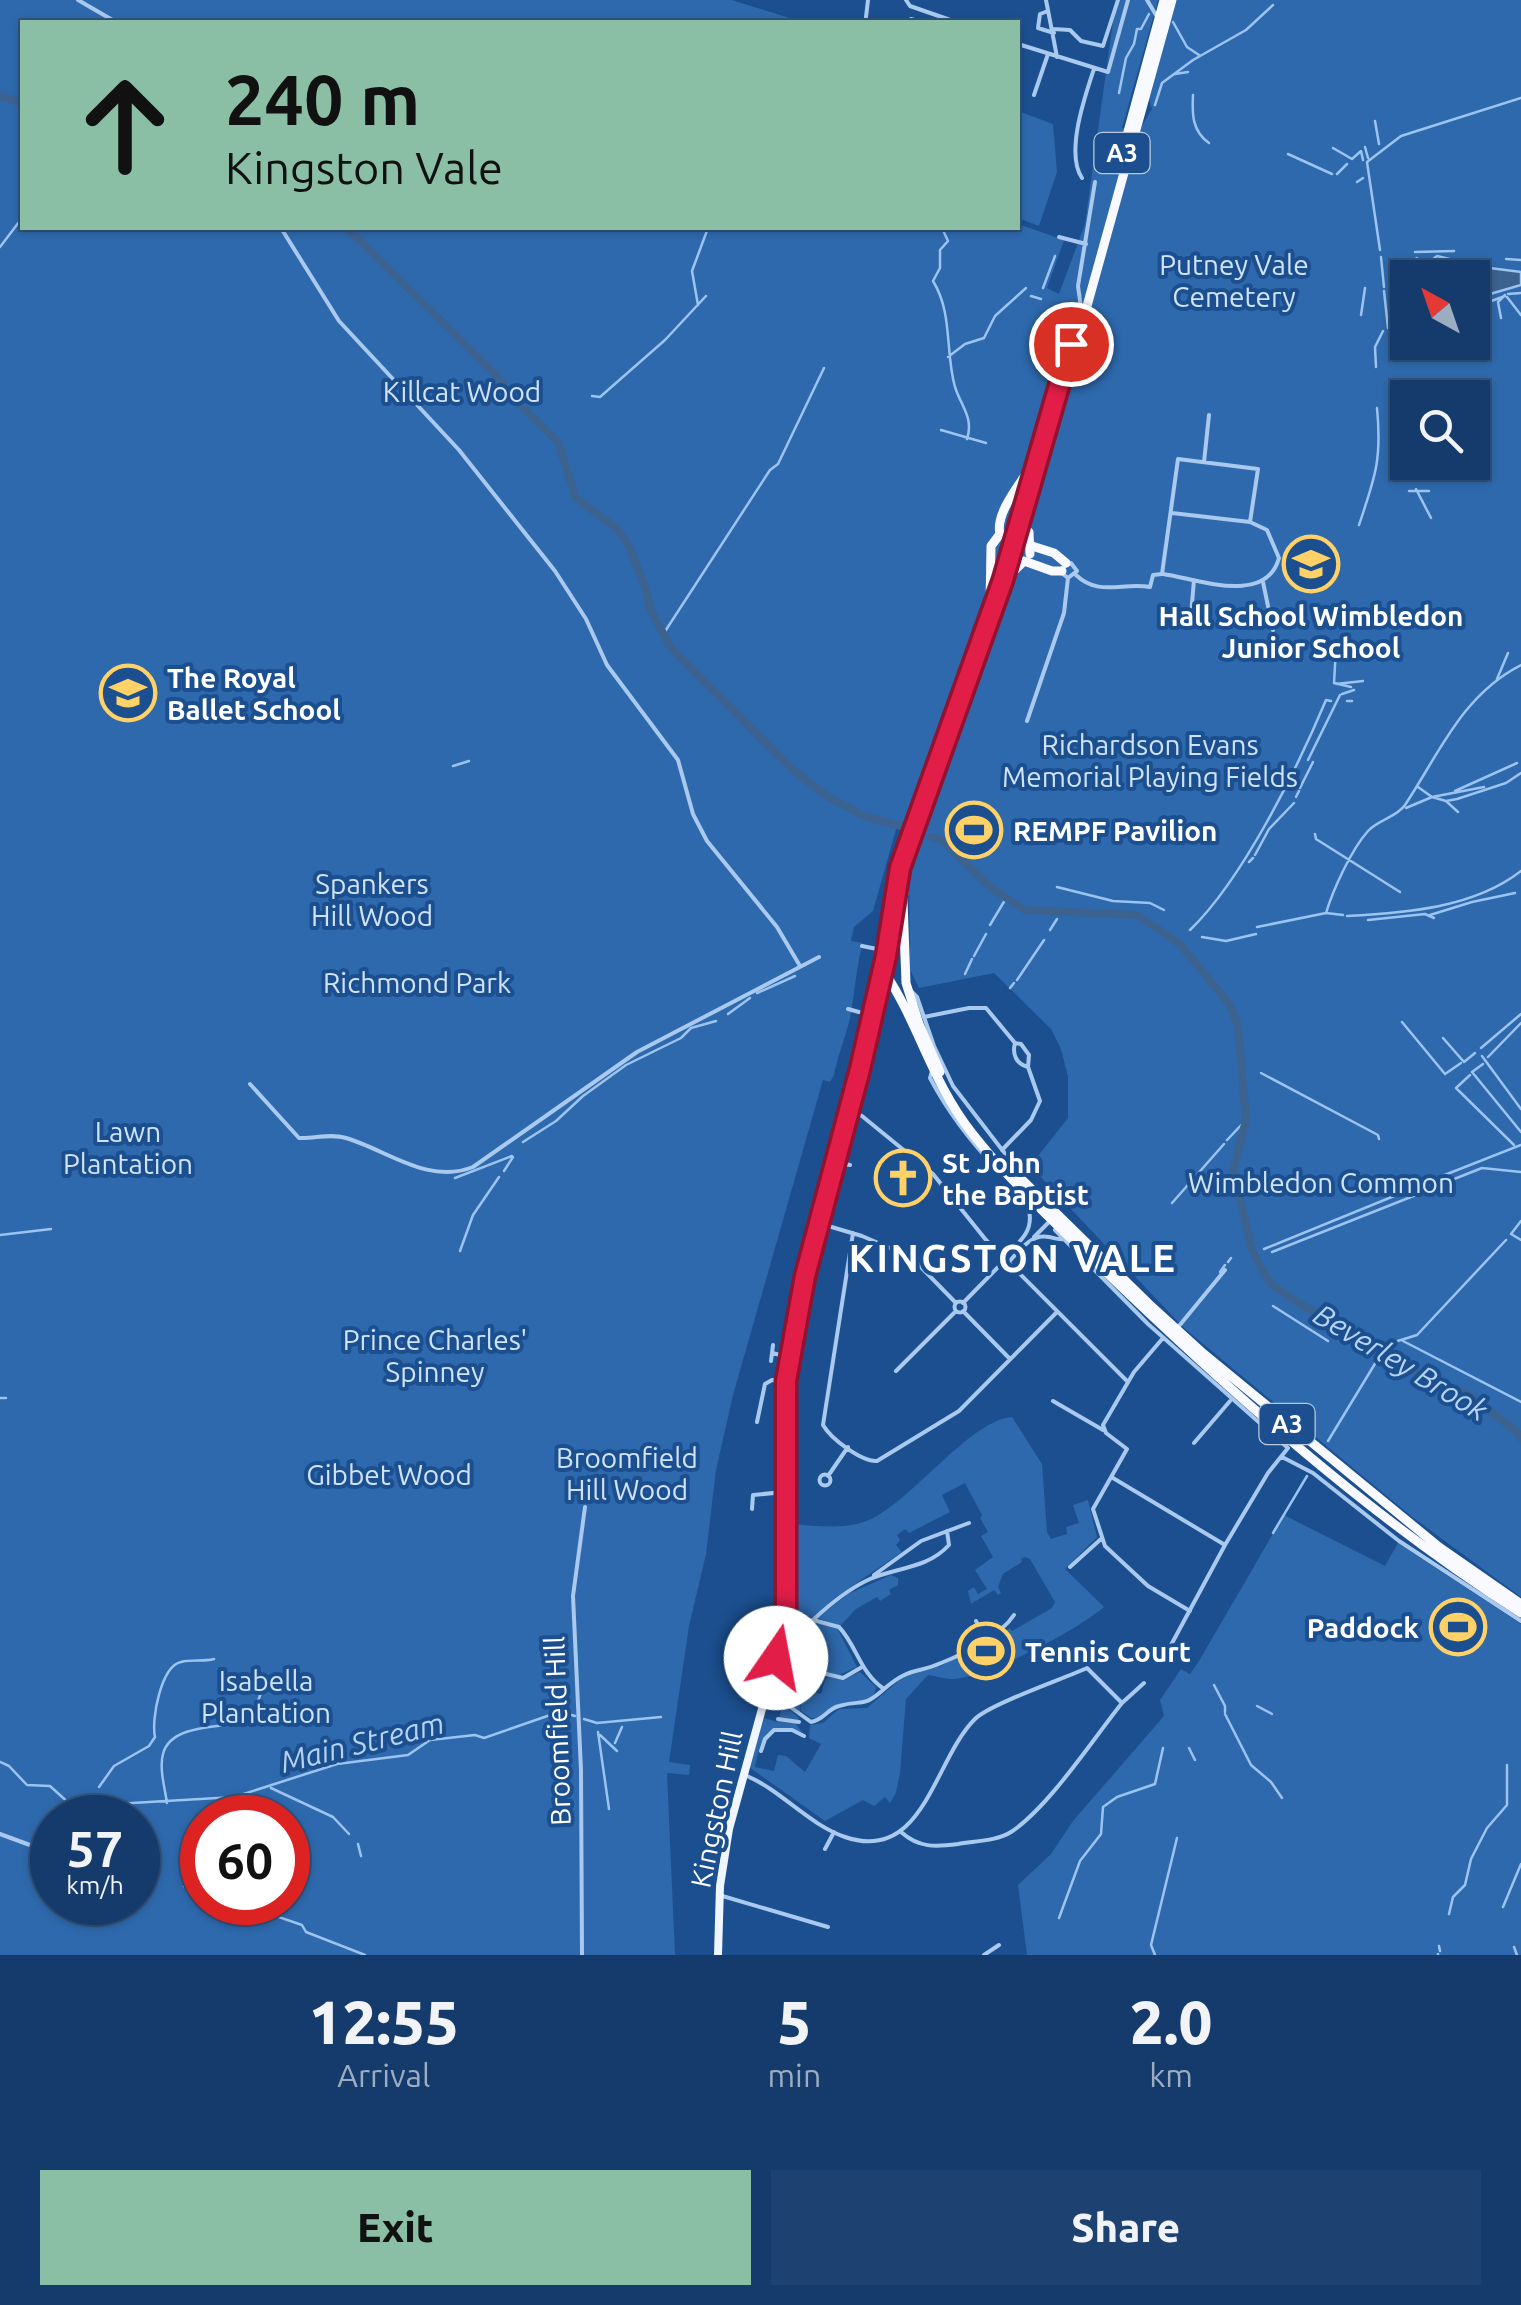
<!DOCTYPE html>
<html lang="en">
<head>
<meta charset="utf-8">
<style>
	body { margin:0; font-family:Ubuntu,sans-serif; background:#1d4271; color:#f1f3f6; height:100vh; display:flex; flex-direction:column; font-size:38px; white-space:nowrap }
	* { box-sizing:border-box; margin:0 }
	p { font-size:32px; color:#9dadc1 }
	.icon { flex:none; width:55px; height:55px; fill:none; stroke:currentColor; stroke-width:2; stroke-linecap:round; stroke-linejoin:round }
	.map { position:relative; height:1955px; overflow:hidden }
	.details { display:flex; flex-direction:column; background:#143b6b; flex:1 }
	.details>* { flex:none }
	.hud { position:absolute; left:20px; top:20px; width:1000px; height:210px; border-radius:0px; box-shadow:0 2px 8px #0004,0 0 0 2px #33557e; background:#8abfa5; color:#111; overflow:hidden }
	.needle { width:65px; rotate:320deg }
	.controls { position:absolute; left:1390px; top:260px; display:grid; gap:20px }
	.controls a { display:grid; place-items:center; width:100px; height:100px; border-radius:0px; background:#143b6b; box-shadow:0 2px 8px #0004,0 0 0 2px #33557e; font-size:50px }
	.speed { position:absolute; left:30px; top:1795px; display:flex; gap:20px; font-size:50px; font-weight:700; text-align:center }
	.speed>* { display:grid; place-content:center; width:130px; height:130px; border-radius:50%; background:#143b6b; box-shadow:0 2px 8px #0004,0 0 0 2px #33557e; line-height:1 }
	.speed small { font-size:25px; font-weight:400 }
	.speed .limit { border:15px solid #d22; background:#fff; color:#111 }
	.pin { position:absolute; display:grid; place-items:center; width:85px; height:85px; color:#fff; margin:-42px; border:5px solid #fff; border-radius:50%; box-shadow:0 2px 10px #0007 }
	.me { position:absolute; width:110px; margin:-55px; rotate:12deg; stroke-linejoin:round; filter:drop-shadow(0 0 8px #0008) }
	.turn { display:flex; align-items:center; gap:35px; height:210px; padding:0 40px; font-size:45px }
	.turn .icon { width:130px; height:130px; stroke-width:2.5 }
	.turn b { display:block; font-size:70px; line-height:85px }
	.eta { display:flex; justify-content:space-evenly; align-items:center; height:170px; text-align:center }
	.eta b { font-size:60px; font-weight:800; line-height:70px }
	.primary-button { display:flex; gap:20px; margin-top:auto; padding:20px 40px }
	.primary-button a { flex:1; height:115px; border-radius:0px; background:#8abfa5; color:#111; font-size:40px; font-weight:800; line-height:115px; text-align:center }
	.primary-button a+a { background:#1d4271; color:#f1f3f6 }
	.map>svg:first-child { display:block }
</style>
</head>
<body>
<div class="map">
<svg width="1521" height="1955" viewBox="0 0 1521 1955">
	<rect width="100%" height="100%" fill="#1b4f8f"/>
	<!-- green -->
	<path fill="#2e69ad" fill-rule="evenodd" d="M0,0h731l72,22h-781v206h996v-4l46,16 -17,48 12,6 26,-70 29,-210 6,-14h38l-36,128 18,1 12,-20 -4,-14 29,-95h344v1597l-110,-81 -227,-188 -154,-162 38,-48v-41l-7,-28 -10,-20 -57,-56 -75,15 -9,-18 -1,-93 12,-44 -24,-7 -24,85 -19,16 -3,14 12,2c-6,20 -8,46 -12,70 -4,21 -13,41 -17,62l-4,7 -7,-2 -90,315 -17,75 -10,84 -17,72 -20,136 21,3 -1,10 -22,-2 8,182h-675zM1408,278h64v64h-64zM1408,398h64v64h-64zM52,1818h86v84h-86zM202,1818h86v84h-86z
		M1018,111l35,13 4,48 -18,54 -21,-8z
		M1012,1417l30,47 5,68 4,7 16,-5 -1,-7 13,-4 -6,-18 15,-5 9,37 -32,32 39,38c-28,24 -115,70 -152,72 -7,0 -16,-3 -24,-4l-22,24 -6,74 -4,20 -6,10 -5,-6 -11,9 -11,-6 -38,21 -76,-54 15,-49 14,4 5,-18 16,14 -4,5 7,9c-33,-7 -41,2 -47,35l19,4 4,-16 8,1 19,16 16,-28 -12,-6 1,-13 13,-2 16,-14 28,-1 36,-31 38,-11 31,-18 3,4 35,-24 2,3 40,-23 3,-6 -25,-43 -5,-2 -4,2 1,3 -19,12 -5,13 3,6 -3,2 -4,-5 -23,14 -3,-13 6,-4 4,7 9,-5 -12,-19 18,-13 -12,-21 7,-4 -8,-14 2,-3 -17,-32 -23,12 8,17 -41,21 -4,-4 -8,6 3,5 -4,5 6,7 -66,45 -24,21 -24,6 4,-100c24,2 53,6 77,-4 42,-18 101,-100 143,-103z
		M1284,1515l101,51 13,-23 123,81v331h-494l-9,-70 33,-31 22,-33 91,-105 -4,-16 21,-31 9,5 9,-13z
		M891,1575l7,3v7l-9,5 2,4 -11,7 -3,-4 -21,12 -16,17 -23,-8 31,-24z
		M816,1622l21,6 20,39 -18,8 -50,-12 -5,21 -7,9 -5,-3 16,-63z
		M860,1672l16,15 -2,9c-24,15 -30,-2 -56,22h-7l-10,-7v-13l-1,16 -21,-18 7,-9 35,7 4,-14 4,-3 14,3z"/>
	<!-- water -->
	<path fill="#3c6290" stroke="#9cc4f0" stroke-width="2.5" d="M1437,256l45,11 39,5v13l-48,14 -1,-21 -50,-1 3,-12z"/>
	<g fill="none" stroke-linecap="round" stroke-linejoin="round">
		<!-- stream -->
		<path stroke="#9cc4f0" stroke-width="2.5" d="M1173,22l14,25 12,8
			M1175,74l13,-2
			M1119,93l7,-35 8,-14 3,-15h4l8,-15
			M1193,95c-1,19 -1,36 16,48
			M1155,105l7,-22 31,-23 53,-30 27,-25
			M1375,121l4,23
			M1365,147l3,11
			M1333,148l19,11 9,-8 2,9
			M1288,154l44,20
			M1337,174l10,-10
			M1357,182l6,-4
			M942,228l6,13 -8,9v18l-7,13c20,32 12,71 22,106 6,19 19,31 12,52
			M0,247l22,-29
			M1380,250l-13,-88 34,-26 120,-38
			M1415,252l39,-1
			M1381,257l3,30
			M1400,259l4,19
			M1506,259l15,1
			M1402,270l15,-12
			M1043,288l12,-32
			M1403,290l5,16
			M1406,290l2,10
			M1384,291l4,37
			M1508,294l13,-1
			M1031,296l10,3
			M1507,297l14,18
			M698,305l-6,-34 16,-43
			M1472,308l33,-12
			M1361,315l4,-27
			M1501,318l-3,-16 7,-7
			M1454,348l1,-6
			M948,357l17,-13 19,-6 11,-22 31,-28
			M1376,367l-1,-20 8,-16
			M592,396l8,1 65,-57 41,-44
			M941,430l45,13
			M1402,476l20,-7
			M1416,489l15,29
			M1409,491h20
			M1359,525c16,-48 23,-65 18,-117
			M662,636l108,-166 8,-6 46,-96
			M1336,648l-2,35 17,4
			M1497,679l11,-26
			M1336,684l27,-3
			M1342,694l12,-4
			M1347,701h5
			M1308,760l32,-65
			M453,766l16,-5
			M1418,787l14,10 52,-10
			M1300,788l13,-26
			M1455,791l62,-28
			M1296,797l3,-6
			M1446,801l12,11
			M1406,808l26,-11 14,4 11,-2 49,-16 15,-10
			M1315,834l1,5 84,53
			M1255,855l14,-26 25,-26
			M1249,862l4,-4
			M1057,887l56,14 37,2 14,7
			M1326,913c7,-23 25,-63 42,-82 10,-11 29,-14 37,-26 34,-51 57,-110 116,-140
			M1430,915l42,-13 43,-9
			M1347,916c58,-3 127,-8 174,-45
			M1368,920l57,-6 9,4
			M990,925l15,-25
			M1257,927l69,-14 17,2
			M1050,930l7,-11
			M1190,930c53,-51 107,-161 136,-230l5,1
			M1202,937l24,4 30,-7
			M974,956l12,-22
			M965,974l7,-15
			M1017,980l27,-40
			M1010,988l4,-5
			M757,993l38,-17
			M728,1014l22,-16
			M1402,1022l43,52 16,-11
			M1443,1038l21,24 11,-9
			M1481,1048l40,-34
			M1482,1056l39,53
			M1488,1057l33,-34
			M1483,1064l-11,8 49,60
			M1261,1073l117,62 1,4
			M1470,1075l-14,13 58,57
			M1227,1140l19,-20
			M523,1142l33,-21 27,-25 43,-31 55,-27 10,-10 25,-7
			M504,1171l9,-14
			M455,1178l57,-22
			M1432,1180l89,-35
			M1439,1185l43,-17 39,4
			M1172,1203l52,-59
			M1521,1221l-10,13 10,6
			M0,1235l51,-6
			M1264,1249l162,-66
			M460,1251l13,-36 26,-38
			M1272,1252l154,-61
			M1228,1262l3,-4
			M1220,1272l5,-7
			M1273,1306l55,35
			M1403,1341l118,61
			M1388,1344l29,-9 89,-95
			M0,1398h6
			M1328,1441l48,-79
			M1273,1533l34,-57
			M1214,1685l11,21v6
			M1257,1706l15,8
			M255,1711l9,-28 13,-6
			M562,1712l13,4
			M1225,1714l26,51 20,17 11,16
			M584,1719l13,4 64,-6
			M598,1732l11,77
			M600,1735l17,16
			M615,1743l7,-16
			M1189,1748l6,12
			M0,1762l9,4 18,19 23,1 21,19
			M99,1787l15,-21 35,-20 6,-9c-4,-17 6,-71 26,-75 10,-3 22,0 33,-3
			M271,1788l62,29 16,17
			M167,1803c-2,-14 -8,-35 -4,-49 8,-32 64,-26 88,-33
			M115,1804l119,-7 103,-33 71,-9 22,-15 45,-5 9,3 72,-25
			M358,1844l3,12
			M184,1886l18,6
			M235,1902l67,23 4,7 59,23
			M1503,1907l18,-43
			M1449,1914l4,-17 12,-12 6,-26 16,-31 20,-23v-40
			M1059,1918l21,-57 21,-27 2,-27 14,-10 38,-13 8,-36
			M1439,1946l1,5
			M1514,1947l3,8
			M1155,1955l-4,-10 26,-107
			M1438,1955v-1"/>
		<!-- river -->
		<path stroke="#3c6290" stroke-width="8" d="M0,96l22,7
			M347,228l150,148 21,27 40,39 18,56 41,31 13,19 16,42 5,21 20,37 122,122 35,27 36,19 40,11
			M931,837l11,3 49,48 34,22 112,5 43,29 50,61 8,21 8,94 -13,51 19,78 10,21 11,16 34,22 69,38 44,30 49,19 47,36 5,8"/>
		<!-- minor -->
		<path stroke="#a9c9ee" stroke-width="4" d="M78,0l38,22
			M906,0l4,6 46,16
			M1046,0l11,57
			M1147,0l9,15
			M1048,11l-8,3 -2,14 16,5
			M866,17l2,-17
			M910,22l1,-3 10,3
			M929,22h4
			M1053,29l17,1 11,11 22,5 15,-46
			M1018,44l90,28 20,-72
			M1034,95l14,-41
			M1082,178c-17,-25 3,-82 12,-109
			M281,228l58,93 120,129 96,121 31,48 21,46 71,95 15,54 14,27 70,86 23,39
			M1059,237l27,7
			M1081,308l-3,-22 17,-104
			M1204,462l5,-47
			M1163,574c35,5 103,32 116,-16l-12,-28 -17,-8 -78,-9
			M1076,575c23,22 46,7 74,12l3,-12 9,-1 16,-115 80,10 -8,53
			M1263,582l10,48
			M1191,615l3,-35
			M1027,721l37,-108 4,-35 9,-7 -6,-8 -9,5 1,6 5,4
			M941,744l-3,-6 13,-38 8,1
			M862,946l25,5
			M911,991l6,6 17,49 19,40 67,87
			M848,1009l11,3
			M924,1017l45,-9h17l29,35
			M932,1071l-2,7c18,34 40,63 67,91
			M250,1084l49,54c15,1 31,-5 47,0 41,12 82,47 127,29l164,-115 182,-95
			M851,1111l11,5 71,58 53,66 142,142
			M1002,1150l29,-30 9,-19 -12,-34 1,-12 -8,-11 -6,-1c-3,11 1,21 13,24
			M831,1174l9,3 5,-13 5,1
			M818,1223l44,13 49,21 45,46
			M1055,1230l93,94 140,124 -20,25 -43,72 -61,113
			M853,1233l-30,192c8,14 39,37 54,36l82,-50 97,-98
			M1034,1237l14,-14
			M1003,1258c15,-15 31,-25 26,-48l4,-4
			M1008,1263c11,-12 23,-30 41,-26 5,1 10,3 15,2
			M954.5 1307a5.5 5.5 0 1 1 11 0a5.5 5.5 0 1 1-11 0Z
			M963,1303l42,-43
			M963,1311l47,48
			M1179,1326l46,-56
			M1163,1338l-29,34 -31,53 3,8 21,16 -34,60 12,37 43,40 42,25
			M772,1353l17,4
			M771,1361l2,-16
			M896,1371l60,-60
			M1053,1401l50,29
			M757,1422l8,-38 7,-4 14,1
			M1194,1443l36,-42
			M1282,1457l31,16 86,68 122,80
			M819.5 1480a5.5 5.5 0 1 1 11 0a5.5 5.5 0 1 1-11 0Z
			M828,1476l20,-29
			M1113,1478l112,67
			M752,1509l1,-14 31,-3
			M1070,1567l31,-28
			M874,1575l47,-34 48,-18
			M813,1620c18,-17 35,-31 57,-41 27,-12 57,-10 79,-34l-2,-14
			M976,1621l10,19
			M884,1689c25,-22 32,-15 57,-26 23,-9 60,-28 73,-48
			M767,1690l44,32c13,-2 16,-13 28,-16 23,-7 23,3 45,-17 -24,-16 -27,-43 -45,-62l-26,-7 -19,6 -10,-2
			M778,1695l6,-9 5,-21 54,13 19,-11
			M1122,1703l22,-20
			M778,1719l21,3
			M761,1751l4,-12 9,-9h18l12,6
			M747,1776c35,15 61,48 98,61 79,27 89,-78 130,-118 15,-15 88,-40 112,-51l35,35c-29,36 -73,104 -111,129 -14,9 -36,9 -53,12 -23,3 -39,4 -57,-12
			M0,1834l38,14h14
			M825,1849l9,-17
			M719,1895l109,32
			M582,1955l-1,-185 -8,-174 12,-89
			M984,1955l15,-10"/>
		<!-- primary -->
		<path stroke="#f0f6ff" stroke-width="8" d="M718,1955l2,-69 9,-57 47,-171 10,-50 -1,-206 10,-78 15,-73 41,-143 32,-138"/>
		<!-- trunk -->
		<path stroke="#f8faff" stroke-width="9" d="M1120,161l44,-161
			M1027,522l145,-522
			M1032,546l22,7 12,10
			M1014,548l-114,321 -15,104c34,51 47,110 87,160 40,51 90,97 137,142 128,123 263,243 412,338
			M1010,575l14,-14 28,10h10
			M990,607l1,-61 9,-12c-6,-24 29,-60 41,-83
			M907,865l-4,36 3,82 13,41 21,48
			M1011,1169l138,135 55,50 235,193 82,57"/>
		<!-- trunk-bridge -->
		<path stroke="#f8faff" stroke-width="9" d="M1029,532l1,22
			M1018,551l9,-29"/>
	</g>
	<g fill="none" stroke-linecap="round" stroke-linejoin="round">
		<!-- route casing -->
		<g stroke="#92132f" stroke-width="25">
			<path id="route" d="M776,1658l10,-50v-227l19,-105 55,-207 26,-113 14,-88 103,-288 68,-236"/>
		</g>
		<!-- route -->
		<use href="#route" stroke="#e11d48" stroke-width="18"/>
	</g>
	<!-- icons -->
	<defs>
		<g id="school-ring" transform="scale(2.875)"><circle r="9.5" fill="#1b4f8f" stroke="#ffd166" stroke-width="1.5"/><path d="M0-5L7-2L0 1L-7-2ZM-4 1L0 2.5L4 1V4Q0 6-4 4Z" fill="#ffd166"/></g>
		<g id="stadium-ring" transform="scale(2.875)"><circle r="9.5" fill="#1b4f8f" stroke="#ffd166" stroke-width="1.5"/><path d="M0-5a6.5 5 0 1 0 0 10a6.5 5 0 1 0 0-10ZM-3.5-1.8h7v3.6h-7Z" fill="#ffd166"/></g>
		<g id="church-ring" transform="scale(2.875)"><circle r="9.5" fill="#1b4f8f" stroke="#ffd166" stroke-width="1.5"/><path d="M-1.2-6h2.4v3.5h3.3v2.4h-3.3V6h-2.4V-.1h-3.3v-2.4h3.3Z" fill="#ffd166"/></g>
	</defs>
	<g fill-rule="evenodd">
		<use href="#school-ring" x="1311" y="564"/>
		<use href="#school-ring" x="128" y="693"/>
		<use href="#stadium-ring" x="974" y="830"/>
		<use href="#church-ring" x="903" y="1178"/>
		<use href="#stadium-ring" x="1458" y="1627"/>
		<use href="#stadium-ring" x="986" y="1651"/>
	</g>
	<g text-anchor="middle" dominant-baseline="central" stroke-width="8" stroke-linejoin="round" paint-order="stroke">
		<!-- shield labels -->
		<g fill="#1b4f8f" stroke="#bbcadd" stroke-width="2.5">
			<rect x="1094.5" y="133" width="55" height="40" rx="8"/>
			<rect x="1259.5" y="1404" width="55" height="40" rx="8"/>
		</g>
		<g font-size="25" font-weight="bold" fill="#fff">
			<text x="1122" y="153">A3</text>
			<text x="1287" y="1424">A3</text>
		</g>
		<!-- park labels -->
		<g font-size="28" fill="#cfe3fa" stroke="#1b4f8f">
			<text x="1234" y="264">Putney Vale<tspan x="1234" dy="32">Cemetery</tspan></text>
			<text x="462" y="391">Killcat Wood</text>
			<text x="1150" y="744">Richardson Evans<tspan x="1150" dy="32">Memorial Playing Fields</tspan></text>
			<text x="372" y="883">Spankers<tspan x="372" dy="32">Hill Wood</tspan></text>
			<text x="417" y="982">Richmond Park</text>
			<text x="128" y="1131">Lawn<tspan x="128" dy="32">Plantation</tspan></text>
			<text x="1321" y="1182">Wimbledon Common</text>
			<text x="435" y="1339">Prince Charles'<tspan x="435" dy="32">Spinney</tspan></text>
			<text x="627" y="1457">Broomfield<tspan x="627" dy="32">Hill Wood</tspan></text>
			<text x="389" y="1474">Gibbet Wood</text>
			<text x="266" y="1680">Isabella<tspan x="266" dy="32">Plantation</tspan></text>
		</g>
		<!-- poi labels -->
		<g font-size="28" font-weight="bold" fill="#fff" stroke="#1b4f8f" text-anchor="start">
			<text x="1311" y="615" text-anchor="middle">Hall School Wimbledon<tspan x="1311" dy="32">Junior School</tspan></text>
			<text x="167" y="677">The Royal<tspan x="167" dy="32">Ballet School</tspan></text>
			<text x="1013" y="830">REMPF Pavilion</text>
			<text x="942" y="1162">St John<tspan x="942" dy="32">the Baptist</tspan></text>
			<text x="1419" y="1627" text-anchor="end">Paddock</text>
			<text x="1025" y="1651">Tennis Court</text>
		</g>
		<!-- street labels -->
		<g font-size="28" fill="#fff" stroke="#1b4f8f">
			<text transform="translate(557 1731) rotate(-92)">Broomfield Hill</text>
			<text transform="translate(716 1809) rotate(-78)">Kingston Hill</text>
		</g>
		<!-- water labels -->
		<g font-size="30" font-style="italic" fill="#b5d3f5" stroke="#1b4f8f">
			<text transform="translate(1401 1362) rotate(31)">Beverley Brook</text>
			<text transform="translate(362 1742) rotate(-14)">Main Stream</text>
		</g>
		<!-- district labels -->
		<g font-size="38" font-weight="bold" letter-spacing="2.5" fill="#fff" stroke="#1b4f8f">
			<text x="1013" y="1258">KINGSTON VALE</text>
		</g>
	</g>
</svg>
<div class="controls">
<a><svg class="needle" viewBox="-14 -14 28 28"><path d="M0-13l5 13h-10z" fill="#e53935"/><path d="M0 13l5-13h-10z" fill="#9dadc1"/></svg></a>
<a><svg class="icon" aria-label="search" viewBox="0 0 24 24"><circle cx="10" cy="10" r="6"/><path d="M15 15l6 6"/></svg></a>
</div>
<div class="speed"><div>57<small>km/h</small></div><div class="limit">60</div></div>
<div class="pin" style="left:1071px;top:344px;background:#d93025"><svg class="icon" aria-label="arrive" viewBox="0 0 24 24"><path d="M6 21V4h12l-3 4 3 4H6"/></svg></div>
<svg class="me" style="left:776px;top:1658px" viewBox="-20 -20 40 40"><circle r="19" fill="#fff"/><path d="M0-13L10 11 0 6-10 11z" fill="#e11d48"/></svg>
<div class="hud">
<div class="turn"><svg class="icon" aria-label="ahead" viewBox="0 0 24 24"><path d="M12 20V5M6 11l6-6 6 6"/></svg><div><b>240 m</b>Kingston Vale</div></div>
</div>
</div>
<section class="details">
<div class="eta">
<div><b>12:55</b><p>Arrival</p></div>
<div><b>5</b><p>min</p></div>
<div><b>2.0</b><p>km</p></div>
</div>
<div class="primary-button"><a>Exit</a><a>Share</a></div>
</section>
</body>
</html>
